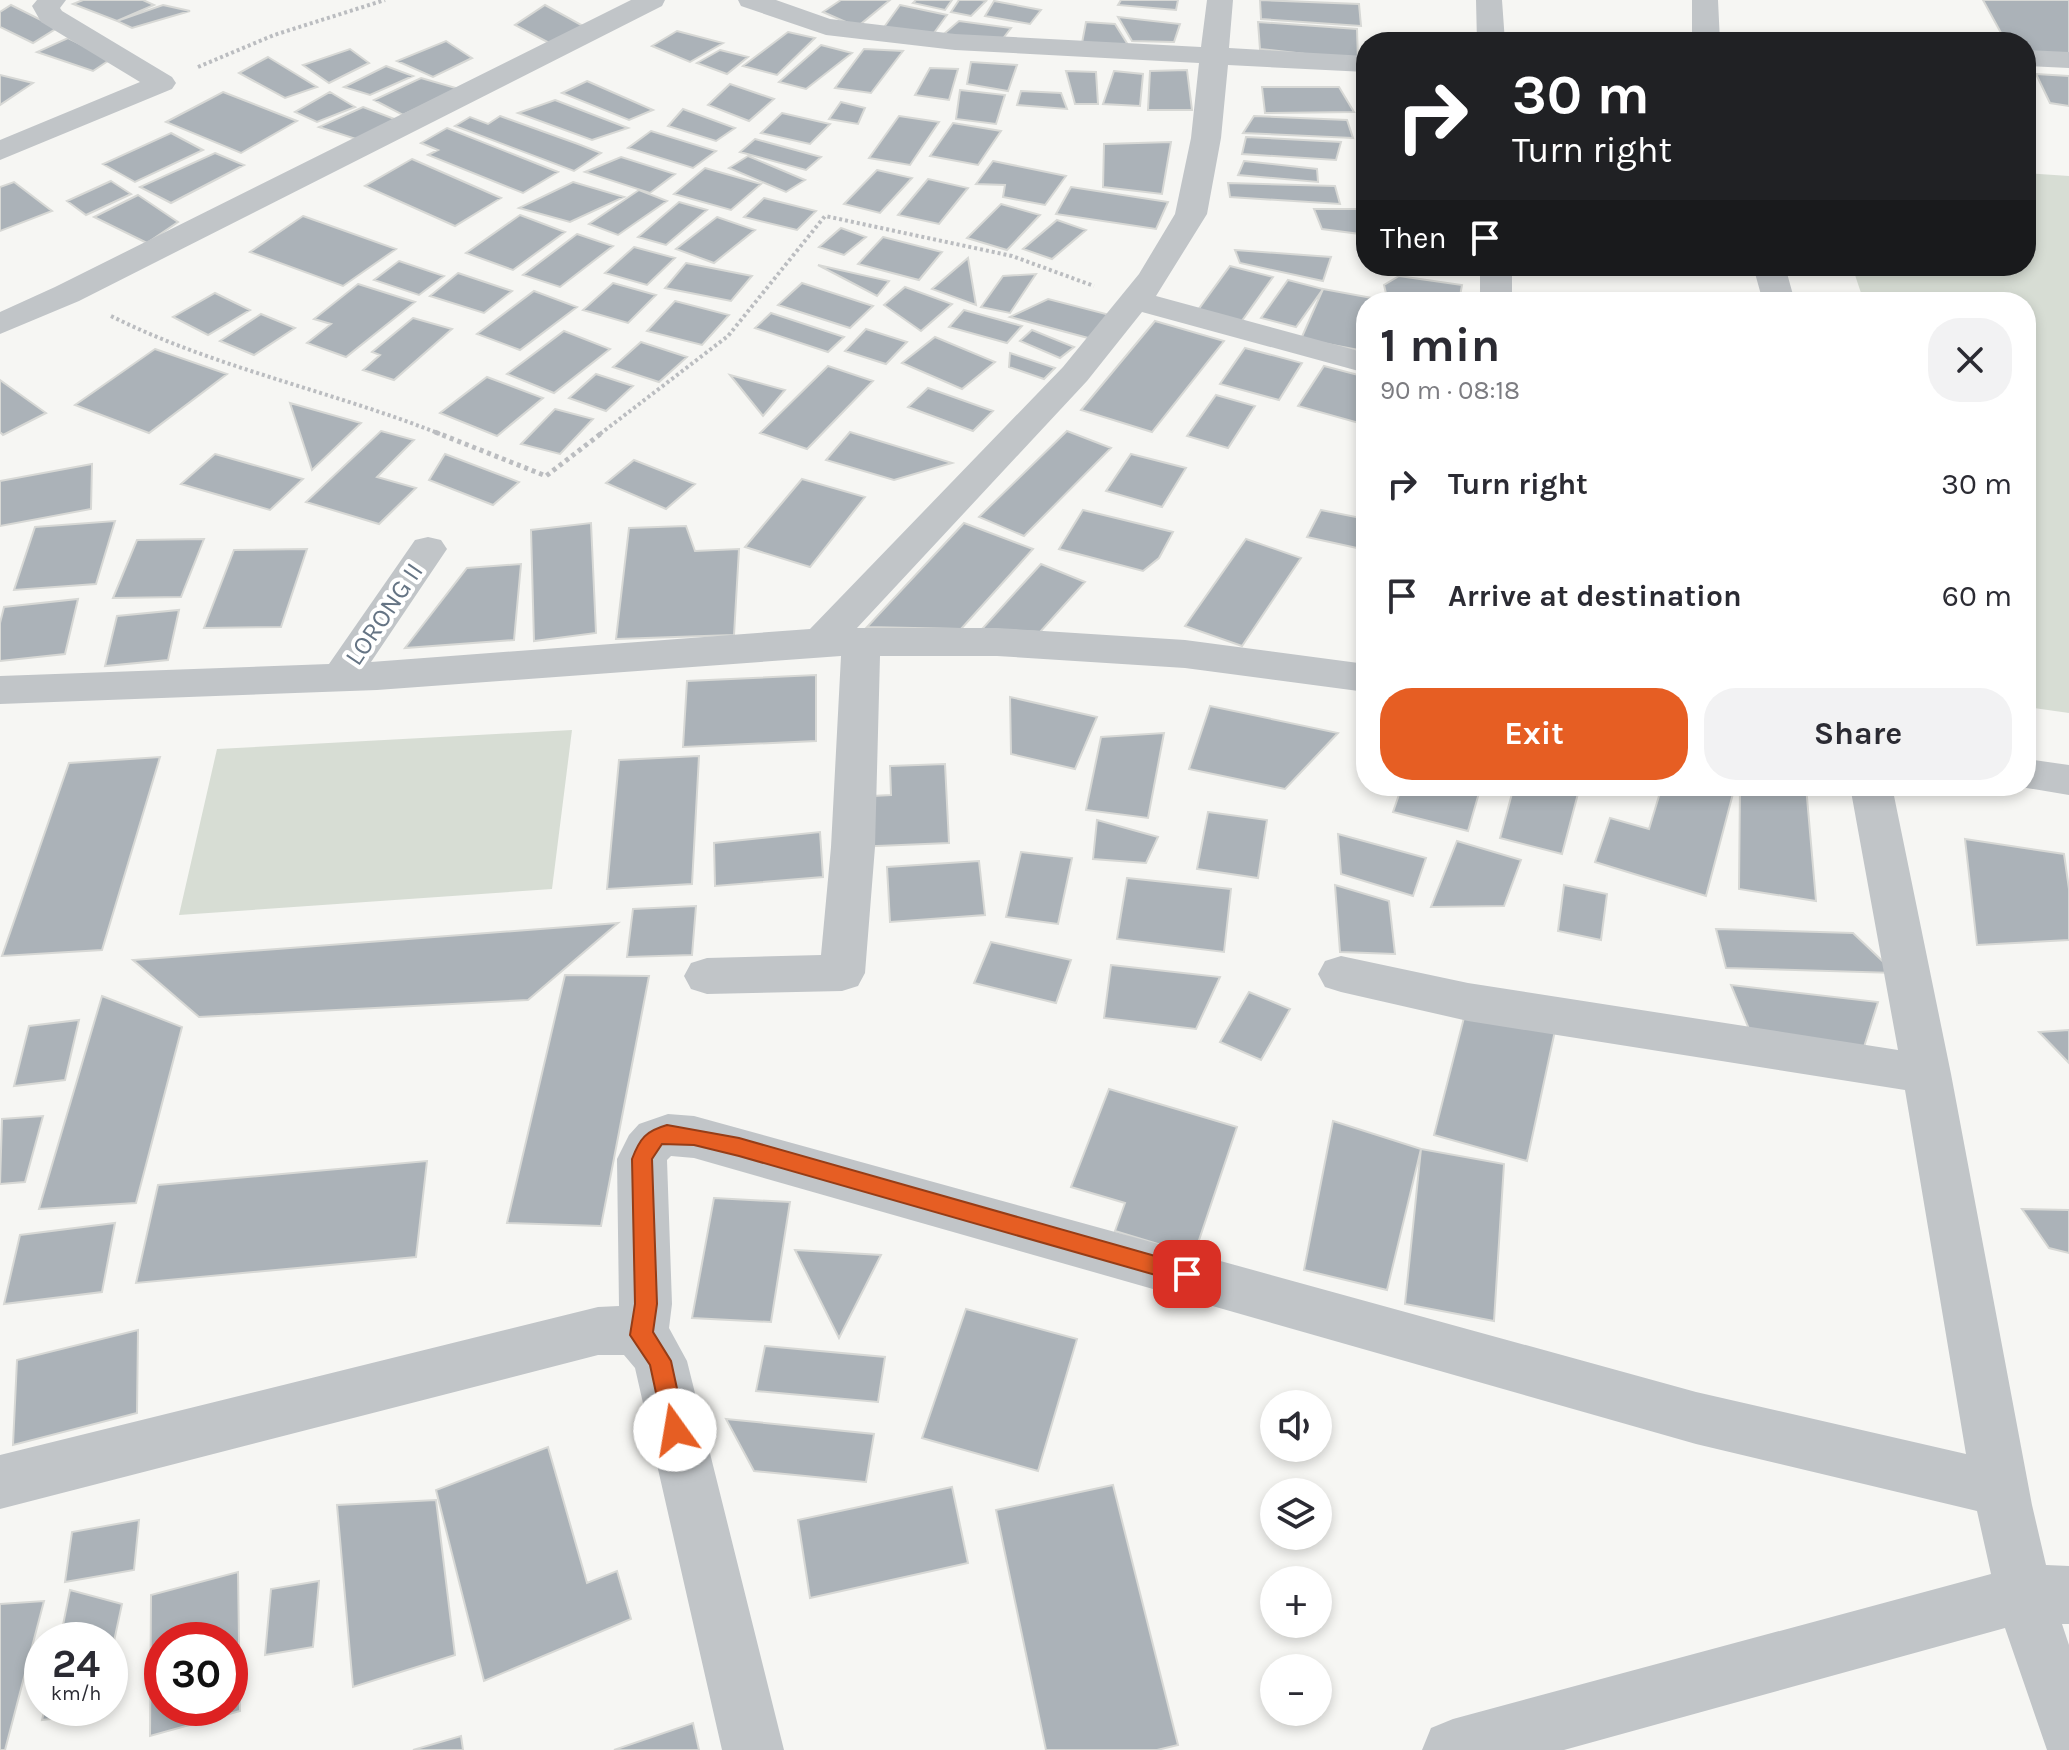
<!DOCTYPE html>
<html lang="en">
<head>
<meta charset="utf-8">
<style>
	body { margin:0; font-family:Karla,sans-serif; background:#f2f2f3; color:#2b2b33; height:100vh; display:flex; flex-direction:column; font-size:30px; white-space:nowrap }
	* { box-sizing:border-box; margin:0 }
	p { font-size:26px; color:#7c7c81 }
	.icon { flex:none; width:44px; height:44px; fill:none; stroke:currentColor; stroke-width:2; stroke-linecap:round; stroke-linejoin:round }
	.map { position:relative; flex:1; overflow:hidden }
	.details { position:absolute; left:1356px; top:292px; width:680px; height:504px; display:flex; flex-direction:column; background:#fff; border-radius:32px; box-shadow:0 4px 12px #0003 }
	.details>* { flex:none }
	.guide { position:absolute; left:1356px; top:32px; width:680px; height:244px; border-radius:32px; box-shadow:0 4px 12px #0003; background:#202124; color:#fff; overflow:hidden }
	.fabs { position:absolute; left:1260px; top:1390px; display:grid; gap:16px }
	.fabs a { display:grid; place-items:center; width:72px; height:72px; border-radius:50%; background:#fff; box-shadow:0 4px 12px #0003; font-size:40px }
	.speed { position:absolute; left:24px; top:1622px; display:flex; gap:16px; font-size:40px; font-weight:700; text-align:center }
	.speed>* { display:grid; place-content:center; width:104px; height:104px; border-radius:50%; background:#fff; box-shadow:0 4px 12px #0003; line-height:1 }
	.speed small { font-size:20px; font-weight:400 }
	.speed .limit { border:12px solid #d22; background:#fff; color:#111 }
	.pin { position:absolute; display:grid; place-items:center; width:68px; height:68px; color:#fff; margin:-34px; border-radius:16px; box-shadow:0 4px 12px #0006 }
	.me { position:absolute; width:88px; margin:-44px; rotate:347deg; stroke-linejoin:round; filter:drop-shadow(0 0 6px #0008) }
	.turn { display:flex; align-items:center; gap:28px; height:168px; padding:0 24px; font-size:36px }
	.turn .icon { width:104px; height:104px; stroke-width:2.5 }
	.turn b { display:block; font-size:56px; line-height:68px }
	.then { display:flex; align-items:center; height:76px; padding:0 24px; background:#0003; gap:16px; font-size:30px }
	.round { display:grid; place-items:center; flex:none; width:84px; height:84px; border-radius:32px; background:#f2f2f3 }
	.head { display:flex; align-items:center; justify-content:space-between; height:136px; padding:0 24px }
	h1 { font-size:48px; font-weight:700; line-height:60px }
	.action { display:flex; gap:16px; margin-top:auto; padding:16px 24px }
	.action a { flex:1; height:92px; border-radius:32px; background:#e65e23; color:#fff; font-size:32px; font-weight:700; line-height:92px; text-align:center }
	.action a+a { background:#f2f2f3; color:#2b2b33 }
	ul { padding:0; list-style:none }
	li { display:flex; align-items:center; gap:24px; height:112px; padding:0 24px }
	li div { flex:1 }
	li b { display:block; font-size:30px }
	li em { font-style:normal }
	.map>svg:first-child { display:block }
</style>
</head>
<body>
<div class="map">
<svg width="2069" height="1750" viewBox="0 0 2069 1750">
	<rect width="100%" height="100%" fill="#f6f6f3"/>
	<!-- green -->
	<path fill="#d7ddd4" d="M2026,173l43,3v537l-43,-6v-405h-162l-12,-36h174z
		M572,730l-20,159 -373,26 38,-166z"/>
	<!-- building -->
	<path fill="#abb2b8" stroke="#d7d8d5" stroke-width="2" fill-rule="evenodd" d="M83,0h60l11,5 -37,16 -44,-17z
		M841,0h49l-33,27 -34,-15z
		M916,0h36l-7,10 -32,-7z
		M959,0h22l5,1 -15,15 -20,-4z
		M1121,0h57l-2,10 -58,-5z
		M1260,0l99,4 2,22 -100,-7z
		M1983,0h86v57l-43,-2v-13h-20z
		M994,1l47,9 -11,14 -45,-8z
		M11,5l46,23 -24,15 -33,-16v-15z
		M163,5l27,6 -58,17 -15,-7z
		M545,5l40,22 -30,19 -40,-21z
		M900,5l47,10 -16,22 -49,-7z
		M1118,17l62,7 -6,18 -42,-1z
		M959,21l52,7 -10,13 -62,-3z
		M1086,22l29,2 15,24 -48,-5z
		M1258,22l99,7 1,31 -98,-11z
		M677,31l46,12 -33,19 -38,-16z
		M788,32l27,6 -38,37 -34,-9z
		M1397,36l55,6h-57z
		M68,38l43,21 -18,12 -56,-19z
		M446,41l26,17 -39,19 -36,-16z
		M821,45l31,8 -46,36 -27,-7z
		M350,49l19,14 -40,20 -26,-18z
		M864,49l39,2 -32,42 -36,-5z
		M720,50l28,7 -21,17 -30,-11z
		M268,57l49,30 -32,11 -46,-25z
		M971,62l46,3 -9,26 -41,-7z
		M386,66l27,10 -43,19 -26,-8z
		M930,68l28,1 -9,31 -34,-5z
		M1187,70l5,40h-44l2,-39z
		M1066,71l30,1 2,32h-23z
		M1114,71l29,3 -3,32 -37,-2z
		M2036,74l33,2v30l-19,-3z
		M0,75l33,8 -33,22z
		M421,78l38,11 -56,26 -29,-15z
		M587,81l66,29 -24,10 -67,-27z
		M730,84l44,15 -25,22 -41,-16z
		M1262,87h77l15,25 -89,1z
		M960,90l45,5 -9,29 -40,-5z
		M1021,91l40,2 6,16 -50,-4z
		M223,92l74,29 -56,32 -75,-31z
		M330,92l25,15 -38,15 -22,-10z
		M555,100l65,25 8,3 -36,12 -74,-27z
		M841,102l24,6 -7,16 -29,-5z
		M363,107l34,13 -35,21 -43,-14z
		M683,109l52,19 -19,13 -48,-15z
		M782,113l48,11 -20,20 -49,-11z
		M500,116l78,28 23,9 -27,18 -119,-45 15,-9 18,7z
		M899,116l40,6 -29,43 -41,-7z
		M1254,116l93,4 6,18 -110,-5z
		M953,123l48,8 -23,34 -48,-9z
		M447,128l111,44 -35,21 -95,-38 10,-5 -17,-7z
		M651,131l65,20 -23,17 -65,-20z
		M171,133l32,17 -68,32 -32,-18z
		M1246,137l95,5 -5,18 -94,-6z
		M755,139l66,18 -15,13 -66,-18z
		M1171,142l-9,52 -59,-7 1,-43z
		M215,153l29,12 -73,38 -31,-16z
		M748,156l57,24 -19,12 -57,-24z
		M621,157l54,17 -25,19 -65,-21z
		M412,159l89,39 -46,28 -90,-40z
		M993,161l73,15 -21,29 -42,-8 2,-12 -29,-1z
		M1244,161l73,8 1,13 -80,-7z
		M705,168l56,16 -30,26 -57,-16z
		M877,170l35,8 -32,35 -36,-9z
		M928,179l40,9 -29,36 -41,-9z
		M111,181l20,13 -45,21 -19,-14z
		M14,182l38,29 -52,20v-44z
		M573,182l51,15 -54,25 -51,-14z
		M1228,183l107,3 5,18 -110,-7z
		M1071,187l97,15 -12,27 -100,-15z
		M639,190l28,11 -49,34 -29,-11z
		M138,195l40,27 -31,21 -53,-26z
		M764,198l52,13 -19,19 -53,-13z
		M679,202l28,8 -41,35 -28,-8z
		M1001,204l39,11 -33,35 -40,-12z
		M1314,209h43l3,25 -38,-5z
		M520,215l45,17 -52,38 -47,-17z
		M303,216l93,33 -53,37 -93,-34z
		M717,217l38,13 -41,33 -38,-14z
		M1057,220l29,10 -34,29 -29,-10z
		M841,228l25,9 -22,18 -25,-8z
		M577,234l36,12 -53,41 -37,-12z
		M883,237l59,15 -23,28 -61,-16z
		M634,247l41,11 -28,27 -42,-12z
		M1235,250l96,7 -8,24 -83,-18z
		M968,258l8,47 -44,-16z
		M399,261l45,15 -25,19 -45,-15z
		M686,263l66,13 -21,25 -66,-13z
		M818,265l71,16 -12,15z
		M1230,266l43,11 -32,45 -43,-12z
		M458,273l54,18 -28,22 -54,-17z
		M1036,274l-26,39 -29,-6 22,-31z
		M1399,276l63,9 -3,17h-71l-4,-17z
		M1288,280l35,9 -27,38 -35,-9z
		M613,283l43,12 -28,28 -45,-13z
		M802,283l71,23 -23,22 -72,-23z
		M358,284l57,18 -69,55 -39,-14 24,-19 -17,-5z
		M905,287l47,17 -31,27 -37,-26z
		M1323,289l60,11 -17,2 -2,49 -63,-12z
		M534,291l43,16 -57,43 -43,-16z
		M215,293l35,17 -42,25 -35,-18z
		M1048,299l62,16 -18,24 -82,-22z
		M675,301l54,14 -27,30 -55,-14z
		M964,310l58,16 -15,17 -58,-16z
		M771,313l73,24 -16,15 -73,-24z
		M261,314l34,14 -41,27 -34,-14z
		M413,318l39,11 -58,51 -31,-10 17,-15 -8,-3z
		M1155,321l69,20 -72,91 -71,-22z
		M866,329l41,13 -21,22 -41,-13z
		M1032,330l42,17 -14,11 -40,-17z
		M564,331l46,18 -56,44 -47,-19z
		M935,337l60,25 -33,27 -60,-26z
		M641,342l46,15 -28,25 -46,-15z
		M1245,348l57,15 -23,37 -59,-16z
		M155,349l72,25 -78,59 -74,-28z
		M1010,353l45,15 -11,11 -35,-12z
		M828,366l45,15 -66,68 -47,-16z
		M1324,366l42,11v48l-68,-19z
		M596,374l37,12 -27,25 -37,-13z
		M730,375l55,15 -22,26z
		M487,377l56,21 -46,38 -57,-23z
		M0,380l46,33 -43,22 -3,-3z
		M928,388l65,23 -20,20 -65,-24z
		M1216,395l39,11 -27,42 -41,-12z
		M290,403l71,20 -49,47z
		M555,409l38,10 -33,35 -39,-10z
		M381,431l33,9 -37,37 39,11 -37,36 -73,-22z
		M1067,431l44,17 -87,88 -45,-19z
		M850,432l102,31 -58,17 -68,-20z
		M215,454l88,25 -33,31 -89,-26z
		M445,454l74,28 -26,23 -64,-25z
		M1131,454l55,14 -24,39 -56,-16z
		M634,460l61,24 -29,25 -60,-26z
		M92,464l-1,45 -91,17v-45z
		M802,479l63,18 -55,70 -65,-20z
		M1083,510l90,22 -14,26 -16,13 -84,-22z
		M1321,510l45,9v31l-59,-13z
		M115,521l-19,63 -82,6 21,-63z
		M591,523l5,110 -62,8 -3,-111z
		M964,523l69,26 -72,80 -94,-2z
		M686,526l9,25 44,-2 -5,86 -118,4 13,-111z
		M204,539l-23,58 -68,1 24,-58z
		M1246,539l55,19 -59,88 -57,-20z
		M307,549l-26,78 -77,1 30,-78z
		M521,564l-7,76 -109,8 62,-80z
		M1041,564l44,18 -45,50 -58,-3z
		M78,599l-13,55 -65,7v-38l4,-16z
		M179,610l-11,50 -63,6 12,-50z
		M816,675v66l-133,6 4,-66z
		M1010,697l87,20 -22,52 -64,-15z
		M1210,706l128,27 -53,56 -96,-20z
		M1164,733l-16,85 -62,-8 15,-73z
		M699,756l-7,128 -85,5 12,-129z
		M160,757l-58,193 -100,6 67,-193z
		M945,764l4,79 -96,4 -1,-50 39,-2 -1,-29z
		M1402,786h79l-13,45 -75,-19z
		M1514,786h66l-18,68 -62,-16z
		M1662,786h73l-29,110 -111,-34 15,-44 39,11z
		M1740,786h66l10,115 -77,-12z
		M1208,812l59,8 -9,58 -61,-9z
		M1097,820l61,17 -12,26 -53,-4z
		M820,832l3,45 -108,9 -1,-43z
		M1338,834l88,24 -13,38 -72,-22z
		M1965,839l99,15 5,35v51l-92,5z
		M1457,841l64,19 -17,46 -73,1z
		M1021,852l51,6 -14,66 -52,-7z
		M979,861l6,54 -95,7 -3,-55z
		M1127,878l104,11 -7,63 -107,-13z
		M1335,885l54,16 6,53 -55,-2z
		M1564,885l43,9 -6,46 -43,-9z
		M696,906l-4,49 -65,2 6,-48z
		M618,923l-90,77 -329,17 -66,-57z
		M1716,929l137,4 42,40 -169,-5z
		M991,942l80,18 -15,43 -82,-20z
		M1111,965l109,12 -24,52 -92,-11z
		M565,975l84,1 -48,250 -94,-3z
		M1731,985l147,17 -14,45 -115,-18z
		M1249,992l41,17 -29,51 -41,-18z
		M102,996l80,31 -46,176 -97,6z
		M1468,1002l88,24 -29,135 -93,-26z
		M79,1020l-14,60 -51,6 15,-60z
		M2069,1030v33l-30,-31z
		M1109,1089l128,38 -43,128 -79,-24 10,-28 -54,-16z
		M43,1116l-18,66 -25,2 2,-65z
		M1333,1121l88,28 -34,141 -83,-20z
		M1421,1149l83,15 -10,157 -89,-17z
		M427,1161l-11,96 -280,26 22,-98z
		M714,1198l76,4 -19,120 -79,-4z
		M2022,1209l47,1v43l-20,-5z
		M115,1223l-13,69 -98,12 16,-69z
		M795,1250l86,5 -42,83z
		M966,1309l111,30 -39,132 -116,-33z
		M138,1330l-1,83 -124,32 4,-85z
		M765,1346l120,11 -7,45 -122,-11z
		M726,1419l148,15 -8,48 -112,-11z
		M548,1447l39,136 30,-12 14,48 -147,62 -48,-191z
		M1113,1485l65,260 -21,5h-111l-50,-240z
		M952,1487l16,76 -158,35 -12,-78z
		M436,1500l19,155 -102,32 -16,-182z
		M139,1520l-5,50 -69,12 7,-50z
		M238,1572l2,139 -90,25 1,-141zM162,1640h68v68h-68z
		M319,1581l-6,66 -48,8 6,-66z
		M70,1590l52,14 -12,56v-20h-50z
		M44,1601l-39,149h-5v-146z
		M45,1708h55l-1,5 -57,7z
		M693,1723l6,27h-85z
		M461,1736l2,14h-50z"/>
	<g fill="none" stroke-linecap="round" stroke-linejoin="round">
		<!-- path-far1 -->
		<path stroke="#bbbdc0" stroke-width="4" stroke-dasharray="3 3" stroke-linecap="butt" d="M198,67l76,-32 111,-35
			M111,316c104,52 221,75 329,118
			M600,434l128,-98 97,-120 187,40 82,30"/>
		<!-- path -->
		<path stroke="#bbbdc0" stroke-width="5" stroke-dasharray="4 4" stroke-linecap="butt" d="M435,432l111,44 57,-44"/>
		<!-- minor -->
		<path fill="#c1c5c8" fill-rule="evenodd" d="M37,0h29l-6,8 2,3 110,66 4,6 -4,6 -172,71v-20l140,-58 -99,-60 -9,-16z
			M631,0h34l-3,6 -583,295 -79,33v-22l55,-25z
			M738,0h38l54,19 125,15 246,13 6,-47h26l-4,48 137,8v16l-138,-7 -7,73 -14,76 -51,82 210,57v20l-224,-61 -55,69 -230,247h140l188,12 181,24v28l-181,-24 -188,-12h-117l-5,191 -10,126 -7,13 -16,5 -135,3 -16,-5 -7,-13 7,-13 16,-5 114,-3 10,-108 10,-191 -464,34 -377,14v-28l329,-12 86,-124 13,-3 13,3 6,9 -76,113 439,-33 253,-262 76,-93 36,-60 16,-76 8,-75 -244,-13 -129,-15 -85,-29z
			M1476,0h26l3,42h-28z
			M1692,0h26l2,42h-28z
			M2026,50l43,2v16l-43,-2z
			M1480,266h32v36h-32z
			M1753,266h32l10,36h-32z
			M2026,759l43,6v30l-54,-9h11z
			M1850,786h42l59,288 81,431 14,60 23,1v58h-7l7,21v105h-22l-42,-122 -441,122h-142l9,-22 22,-9 538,-145 -14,-63 -281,-67 -1002,-286 -23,-2 -4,4 5,144 -3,24 18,33 97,389h-62l-87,-382 -11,-13h-26l-598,154v-54l598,-148 21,-1 -2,-147 12,-24 10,-11 29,-10 26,2 1002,276 270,62 -61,-364 -437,-69 -127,-29 -16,-5 -7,-13 7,-13 16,-5 127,27 430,67z"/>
	</g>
	<!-- route -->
	<path fill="#e65e23" stroke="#963d17" stroke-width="2" d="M667,1125l72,13 448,127 7,2 4,7 -4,7 -7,3 -448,-128 -45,-11 -32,-1 -10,15 5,145 -4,28 18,29 15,69 -3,8 -8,3 -8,-3 -3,-8 -14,-65 -20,-30 5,-31 -3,-145c8,-21 14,-28 35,-34z"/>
	<g text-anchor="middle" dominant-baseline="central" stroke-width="8" stroke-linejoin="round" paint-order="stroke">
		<!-- street labels -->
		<g font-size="26" fill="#657484" stroke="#fff">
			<text transform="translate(384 614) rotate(-56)">LORONG II</text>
		</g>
	</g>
</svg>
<div class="fabs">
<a><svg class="icon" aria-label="sound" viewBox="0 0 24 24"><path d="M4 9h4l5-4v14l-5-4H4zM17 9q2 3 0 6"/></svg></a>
<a><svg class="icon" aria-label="layers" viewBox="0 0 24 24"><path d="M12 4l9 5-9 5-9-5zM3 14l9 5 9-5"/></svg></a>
<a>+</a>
<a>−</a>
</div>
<div class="speed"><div>24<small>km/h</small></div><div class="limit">30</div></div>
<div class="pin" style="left:1187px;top:1274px;background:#d93025"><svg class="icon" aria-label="arrive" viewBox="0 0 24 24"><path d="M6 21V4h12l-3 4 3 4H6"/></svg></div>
<svg class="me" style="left:675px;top:1430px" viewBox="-20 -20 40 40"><circle r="19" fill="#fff"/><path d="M0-13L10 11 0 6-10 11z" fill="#e65e23"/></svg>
<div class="guide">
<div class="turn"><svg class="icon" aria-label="right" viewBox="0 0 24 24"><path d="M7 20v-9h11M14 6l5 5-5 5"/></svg><div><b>30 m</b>Turn right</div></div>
<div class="then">Then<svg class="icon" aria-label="arrive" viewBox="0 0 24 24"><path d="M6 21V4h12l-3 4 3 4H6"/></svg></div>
</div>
<section class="details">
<div class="head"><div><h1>1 min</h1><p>90 m · 08:18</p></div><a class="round"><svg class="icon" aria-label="close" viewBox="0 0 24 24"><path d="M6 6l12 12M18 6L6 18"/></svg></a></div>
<ul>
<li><svg class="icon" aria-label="right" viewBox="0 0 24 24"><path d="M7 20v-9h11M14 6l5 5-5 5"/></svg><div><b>Turn right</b></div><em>30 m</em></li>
<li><svg class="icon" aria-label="arrive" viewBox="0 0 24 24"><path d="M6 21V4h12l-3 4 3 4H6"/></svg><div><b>Arrive at destination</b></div><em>60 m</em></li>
</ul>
<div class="action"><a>Exit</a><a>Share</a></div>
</section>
</div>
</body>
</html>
